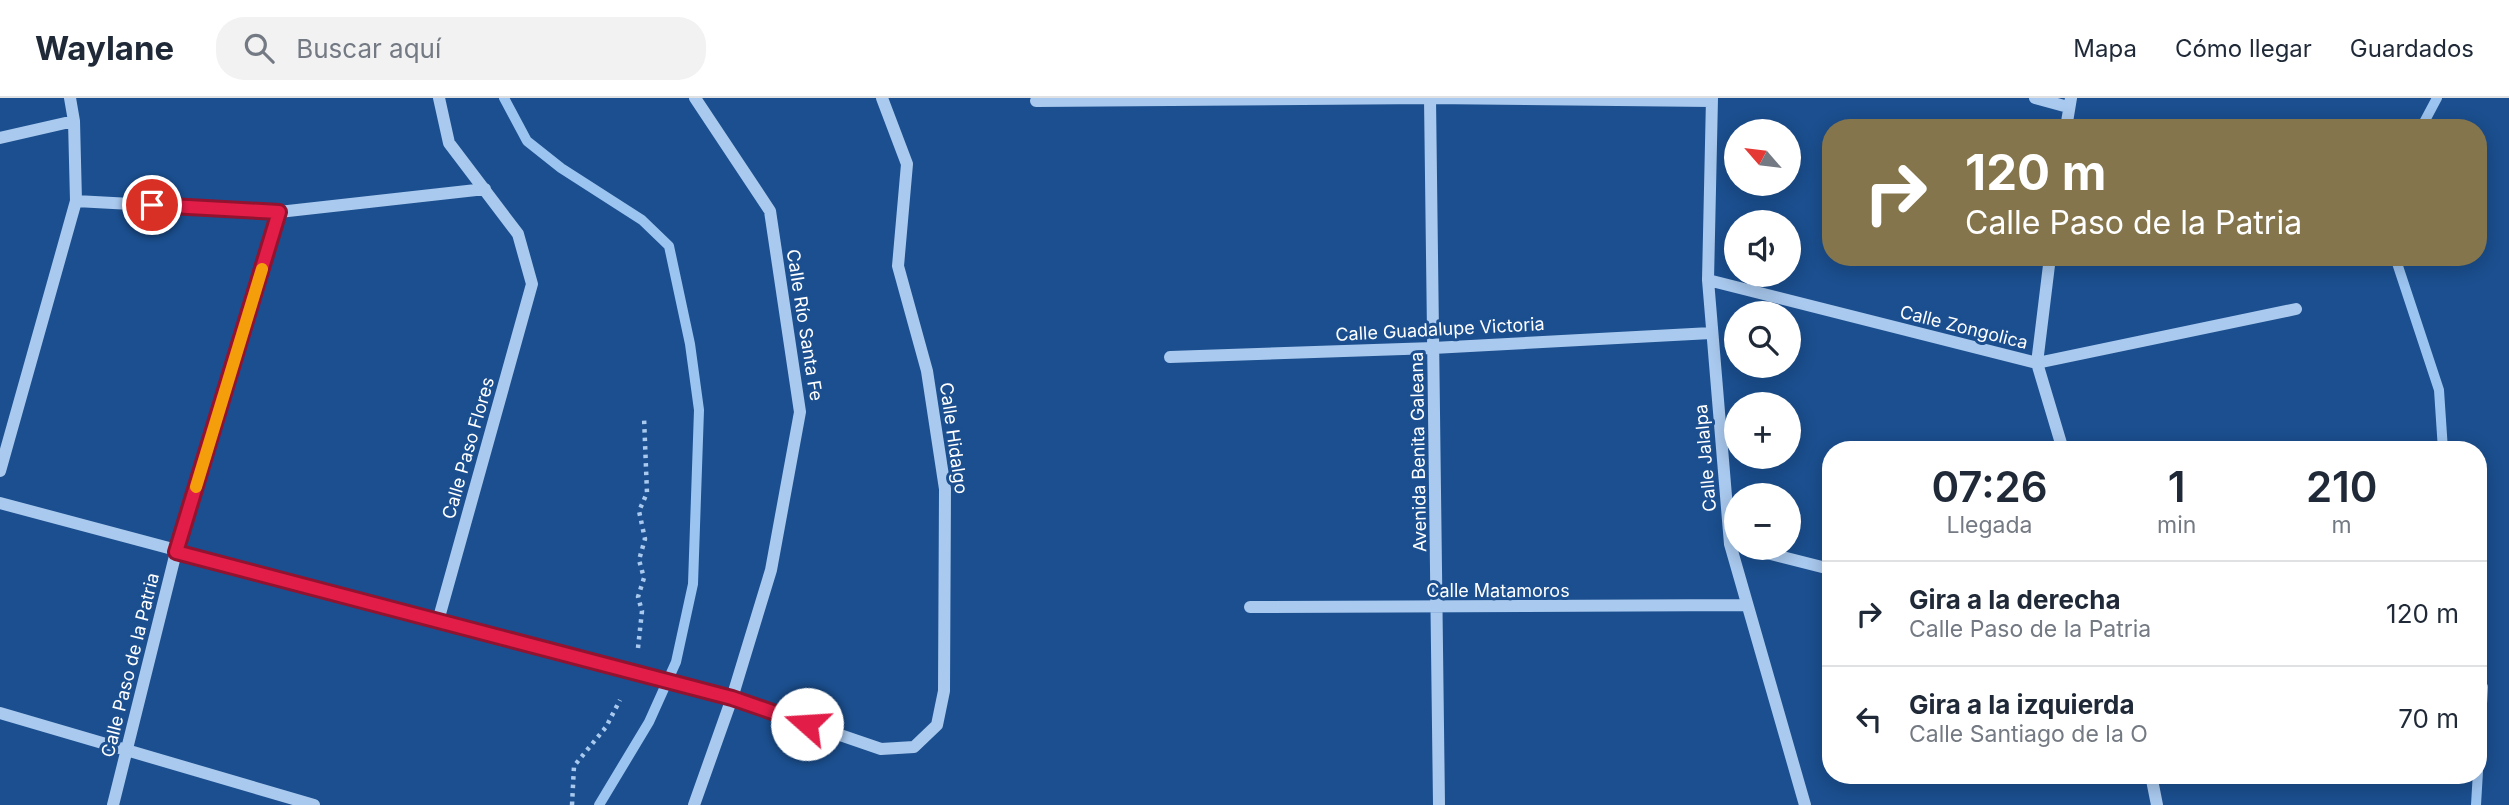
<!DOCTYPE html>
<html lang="es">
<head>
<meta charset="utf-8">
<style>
	body { margin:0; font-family:Inter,sans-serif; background:#f2f2f3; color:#1f2937; height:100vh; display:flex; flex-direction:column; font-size:26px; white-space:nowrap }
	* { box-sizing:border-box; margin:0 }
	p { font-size:23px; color:#747a83 }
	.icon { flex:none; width:38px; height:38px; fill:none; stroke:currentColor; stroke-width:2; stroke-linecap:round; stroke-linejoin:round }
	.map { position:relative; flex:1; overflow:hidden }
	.drawer { position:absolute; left:1822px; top:343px; width:665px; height:343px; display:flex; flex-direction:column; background:#fff; border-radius:28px; box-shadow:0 4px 18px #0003 }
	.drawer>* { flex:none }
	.banner { position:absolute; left:1822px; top:21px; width:665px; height:147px; border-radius:28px; box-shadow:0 4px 18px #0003; background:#84754c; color:#fff; overflow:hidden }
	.needle { width:46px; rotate:298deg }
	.tools { position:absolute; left:1724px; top:21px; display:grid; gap:14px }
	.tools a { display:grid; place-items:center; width:77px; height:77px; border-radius:50%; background:#fff; box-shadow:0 4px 18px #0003; font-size:35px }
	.pin { position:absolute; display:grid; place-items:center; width:60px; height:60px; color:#fff; margin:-30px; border:4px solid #fff; border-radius:50%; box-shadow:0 2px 7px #0007 }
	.me { position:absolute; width:77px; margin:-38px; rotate:289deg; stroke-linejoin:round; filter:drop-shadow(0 0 5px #0008) }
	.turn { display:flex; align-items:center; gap:24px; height:147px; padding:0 28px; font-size:32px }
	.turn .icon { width:91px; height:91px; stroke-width:2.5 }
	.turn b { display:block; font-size:49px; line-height:60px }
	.eta { display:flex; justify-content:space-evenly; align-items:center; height:119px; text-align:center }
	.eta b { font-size:42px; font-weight:600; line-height:49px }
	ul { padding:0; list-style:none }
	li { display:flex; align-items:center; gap:21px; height:105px; padding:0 28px; border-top:2px solid #e0e1e3 }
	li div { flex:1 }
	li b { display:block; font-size:26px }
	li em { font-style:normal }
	header { display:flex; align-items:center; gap:42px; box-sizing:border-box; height:98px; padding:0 35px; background:#fff; border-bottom:2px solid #e0e1e3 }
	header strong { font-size:33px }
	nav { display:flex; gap:38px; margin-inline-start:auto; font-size:24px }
	.search { width:490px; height:63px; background:#f2f2f3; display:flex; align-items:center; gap:18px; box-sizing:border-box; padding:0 24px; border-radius:28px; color:#747a83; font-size:26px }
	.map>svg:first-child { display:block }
</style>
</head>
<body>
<header>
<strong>Waylane</strong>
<div class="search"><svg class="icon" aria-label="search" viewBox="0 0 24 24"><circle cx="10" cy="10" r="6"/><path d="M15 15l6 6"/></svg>Buscar aquí</div>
<nav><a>Mapa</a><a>Cómo llegar</a><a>Guardados</a></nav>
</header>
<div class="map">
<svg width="2509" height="707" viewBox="0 0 2509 707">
	<rect width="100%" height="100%" fill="#1b4f8f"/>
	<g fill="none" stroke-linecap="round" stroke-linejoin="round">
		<!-- stream -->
		<path stroke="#9cc4f0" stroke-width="10" d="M504,0l23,43 34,27 81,52 27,26 21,98 9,66 -6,174 -17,78 -27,60 -50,83
			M2421,30l16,-30
			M2395,159l44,133 4,60
			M2476,707l7,-118 -5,-7"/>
		<!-- path -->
		<path stroke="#a9c9ee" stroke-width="4.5" stroke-dasharray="3.5 5" stroke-linecap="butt" d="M638,550l4,-37 -4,-14 6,-19 -5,-18 6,-21 -6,-28 8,-18 -3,-76
			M572,707l2,-39 32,-39 14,-27"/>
		<!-- minor -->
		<path stroke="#a9c9ee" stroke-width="12" d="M1430,0l9,707
			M1712,0l-4,182 22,264 75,261
			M2035,0l33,9
			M1036,3l394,-3 281,3
			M2066,30l5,-30
			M0,40l74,-17
			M76,103l203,11 206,-23
			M2050,159l-13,106 26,87
			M1708,182l329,83 259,-54
			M1170,259l263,-9 278,-15
			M0,373l76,-270 -2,-80 -4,-23
			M0,405l732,195 149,51 33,-2 23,-22 7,-34 1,-202 -18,-118 -29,-105 9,-102 -25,-66
			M1747,450l83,21
			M1250,509l496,-2
			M438,523l94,-337 -14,-50 -69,-91 -10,-45
			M0,615l314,92
			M2151,677l6,30
			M113,707l63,-253 103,-340
			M694,707l38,-107 39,-128 29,-158 -30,-201 -75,-113"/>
	</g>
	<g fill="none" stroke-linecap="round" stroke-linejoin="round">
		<!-- route casing -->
		<g stroke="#92132f" stroke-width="18">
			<path id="route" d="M152,107l127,7 -103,340 556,146 75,26"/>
		</g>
		<!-- route -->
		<use href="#route" stroke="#e11d48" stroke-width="12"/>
		<!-- slow -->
		<path stroke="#f59e0b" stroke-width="12" d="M196,389l66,-218"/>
	</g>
	<g text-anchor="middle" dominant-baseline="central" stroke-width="6" stroke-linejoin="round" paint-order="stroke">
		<!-- street labels -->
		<g font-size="18" fill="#fff" stroke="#1b4f8f">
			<text transform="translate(805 227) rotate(81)">Calle Río Santa Fe</text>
			<text transform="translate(1964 229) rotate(14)">Calle Zongolica</text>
			<text transform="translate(1440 231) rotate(-3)">Calle Guadalupe Victoria</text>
			<text transform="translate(954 340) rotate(82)">Calle Hidalgo</text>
			<text transform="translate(468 350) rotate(-74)">Calle Paso Flores</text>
			<text transform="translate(1418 354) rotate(-91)">Avenida Benita Galeana</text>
			<text transform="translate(1705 360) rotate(-95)">Calle Jalalpa</text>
			<text x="1498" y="492">Calle Matamoros</text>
			<text transform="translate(130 567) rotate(-76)">Calle Paso de la Patria</text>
		</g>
	</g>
</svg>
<div class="tools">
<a><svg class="needle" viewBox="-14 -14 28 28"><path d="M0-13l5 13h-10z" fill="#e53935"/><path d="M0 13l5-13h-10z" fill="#747a83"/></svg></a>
<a><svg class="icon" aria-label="sound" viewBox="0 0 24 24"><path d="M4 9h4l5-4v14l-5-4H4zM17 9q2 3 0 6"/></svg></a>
<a><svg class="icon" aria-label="search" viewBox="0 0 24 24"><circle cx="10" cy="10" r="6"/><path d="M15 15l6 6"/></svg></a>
<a>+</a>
<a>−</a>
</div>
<div class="pin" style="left:152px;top:107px;background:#d93025"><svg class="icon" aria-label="arrive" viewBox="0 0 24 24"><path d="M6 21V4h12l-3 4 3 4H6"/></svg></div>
<svg class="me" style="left:807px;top:626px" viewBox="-20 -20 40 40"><circle r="19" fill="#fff"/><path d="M0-13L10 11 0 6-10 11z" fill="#e11d48"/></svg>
<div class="banner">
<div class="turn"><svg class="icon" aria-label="right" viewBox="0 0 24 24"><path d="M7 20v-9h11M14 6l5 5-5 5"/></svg><div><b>120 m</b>Calle Paso de la Patria</div></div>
</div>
<section class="drawer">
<div class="eta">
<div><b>07:26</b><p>Llegada</p></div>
<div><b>1</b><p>min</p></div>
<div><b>210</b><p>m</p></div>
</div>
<ul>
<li><svg class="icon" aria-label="right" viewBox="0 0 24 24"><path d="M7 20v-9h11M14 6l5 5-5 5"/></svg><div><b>Gira a la derecha</b><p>Calle Paso de la Patria</p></div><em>120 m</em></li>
<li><svg class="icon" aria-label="left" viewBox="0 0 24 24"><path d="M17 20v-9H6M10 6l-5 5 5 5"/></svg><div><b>Gira a la izquierda</b><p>Calle Santiago de la O</p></div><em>70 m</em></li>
</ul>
</section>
</div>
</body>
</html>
